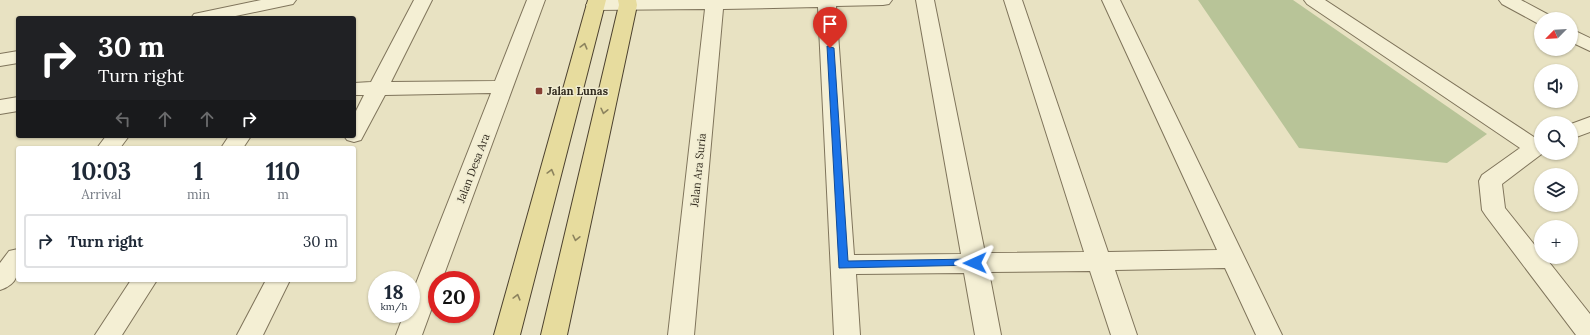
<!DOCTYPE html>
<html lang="en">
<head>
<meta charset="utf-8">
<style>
	body { margin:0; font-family:Lora,serif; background:#f6f6f7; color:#1f2937; height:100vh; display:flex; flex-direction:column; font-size:15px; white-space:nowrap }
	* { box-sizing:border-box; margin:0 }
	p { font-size:13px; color:#747a83 }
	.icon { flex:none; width:22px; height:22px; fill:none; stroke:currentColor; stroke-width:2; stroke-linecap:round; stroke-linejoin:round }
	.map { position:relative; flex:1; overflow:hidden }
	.side { position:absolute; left:16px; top:146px; width:340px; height:136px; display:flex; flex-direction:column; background:#fff; border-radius:4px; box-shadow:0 1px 3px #0004 }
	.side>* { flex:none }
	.hud { position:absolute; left:16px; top:16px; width:340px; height:122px; border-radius:4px; box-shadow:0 1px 3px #0004; background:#202124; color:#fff; overflow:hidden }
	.needle { width:26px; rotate:246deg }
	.controls { position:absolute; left:1534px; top:12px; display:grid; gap:8px }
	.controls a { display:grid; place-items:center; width:44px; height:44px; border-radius:50%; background:#fff; box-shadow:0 1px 3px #0004; font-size:20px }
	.speed { position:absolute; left:368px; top:271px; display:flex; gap:8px; font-size:20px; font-weight:700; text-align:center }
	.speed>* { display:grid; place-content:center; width:52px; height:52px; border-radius:50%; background:#fff; box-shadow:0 1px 3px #0004; line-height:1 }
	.speed small { font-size:10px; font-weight:400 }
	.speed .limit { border:6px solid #d22; background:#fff; color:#111 }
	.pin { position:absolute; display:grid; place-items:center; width:34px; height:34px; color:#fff; margin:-41px -17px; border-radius:50% 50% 50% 0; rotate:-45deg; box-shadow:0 0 4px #0007 }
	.pin .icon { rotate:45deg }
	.me { position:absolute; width:44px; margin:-22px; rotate:269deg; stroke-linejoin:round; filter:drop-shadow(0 0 3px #0008) }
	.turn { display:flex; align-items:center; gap:14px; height:84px; padding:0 16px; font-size:18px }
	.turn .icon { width:52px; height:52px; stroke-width:2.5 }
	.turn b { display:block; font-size:28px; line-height:34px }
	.lanes { display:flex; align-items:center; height:38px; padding:0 16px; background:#0003; justify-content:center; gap:20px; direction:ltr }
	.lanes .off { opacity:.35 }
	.eta { display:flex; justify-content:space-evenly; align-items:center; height:68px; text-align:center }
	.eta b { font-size:24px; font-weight:700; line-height:28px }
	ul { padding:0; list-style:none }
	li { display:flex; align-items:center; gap:12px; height:54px; margin:0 8px 6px; padding:0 8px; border:2px solid #e0e1e3; border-radius:4px }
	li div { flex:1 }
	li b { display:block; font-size:15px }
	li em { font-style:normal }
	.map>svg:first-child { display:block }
</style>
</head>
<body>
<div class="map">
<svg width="1590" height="335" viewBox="0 0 1590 335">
	<rect width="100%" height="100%" fill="#e8e2c2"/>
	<!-- green -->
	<path fill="#b8c498" d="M1198,0h95l194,134 -40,29 -148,-15z"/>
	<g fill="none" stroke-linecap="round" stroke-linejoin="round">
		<!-- minor casing -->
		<g stroke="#7f745b" stroke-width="2">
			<path id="minor" d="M261,0h35l-3,4 -67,14h-35l3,-4z
				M414,0h18l-41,82 104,-1 32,-81h18l-103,280h-5v14l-15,41h-26l8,-21h7v-18l80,-203 -106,2 -24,45 -7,2 -7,-2 -3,-4h10v-21l10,-20h-10v-12l17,-1z
				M594,0h298l-3,4 -6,1 -47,1 18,249 107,-1 -45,-254h18l51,253 99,-1 -80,-252h18l86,252 109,-2 -115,-250h18l162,335h-26l-31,-67 -110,2 22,65h-26l-21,-64 -101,1 12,63h-26l-11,-62 -108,1 4,61h-26l-16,-328 -95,2 -29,326h-26l37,-326 -110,1 -6,-1 -3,-4 3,-4z
				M1304,0h21l212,139 4,-1v15h2l-41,31 3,24 36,45v4h4l45,57v21h-14l-90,-119 -4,-6 -3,-29 3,-6 38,-27 -213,-144z
				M1499,0h22l28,15 3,4h-11v5l-4,-1 -35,-19z
				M1571,29l19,9v13l-19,-9z
				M18,51v12l-18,3v-12z
				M18,97v14l-18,3v-14z
				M1590,117v15l-19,7v-15z
				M106,136h23l-9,12h-23z
				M229,136h22l-8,12h-22z
				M18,249c0,19 4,34 -18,41v-27l9,-12z
				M131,280h26l-35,55h-27z
				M266,280h24l-27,55h-26z"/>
		</g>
		<!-- major casing -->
		<g stroke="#4d422f" stroke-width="2">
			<path id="major" d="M588,0h18l-86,335h-26z
				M618,0h18l1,5 -70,330h-26l78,-330z"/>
		</g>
		<!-- minor -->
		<use href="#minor" fill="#f4efd4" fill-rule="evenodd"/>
		<!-- major -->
		<use href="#major" fill="#e7dc9e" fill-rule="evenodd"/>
	</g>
	<!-- one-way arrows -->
	<defs><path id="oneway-chevron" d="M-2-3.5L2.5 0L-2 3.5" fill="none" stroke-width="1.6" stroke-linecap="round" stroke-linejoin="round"/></defs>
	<g stroke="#8c835e">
		<use href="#oneway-chevron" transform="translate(584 46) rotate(-75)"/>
		<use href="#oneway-chevron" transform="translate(604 111) rotate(103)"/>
		<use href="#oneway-chevron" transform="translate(551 172) rotate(-75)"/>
		<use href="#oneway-chevron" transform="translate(576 238) rotate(103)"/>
		<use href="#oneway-chevron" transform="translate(517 297) rotate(-75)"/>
	</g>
	<!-- route -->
	<path fill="#1a73e8" stroke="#114b97" d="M827,46l7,2 14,213 127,-2 3,1 2,3 -2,2 -139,3z"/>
	<!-- markers -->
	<rect fill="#873f33" stroke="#f0ecd1" stroke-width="1.5" x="535" y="87" width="8" height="8" rx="2"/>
	<g text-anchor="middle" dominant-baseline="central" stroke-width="3" stroke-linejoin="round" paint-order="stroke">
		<!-- poi labels -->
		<g font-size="11" font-weight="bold" fill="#312a1e" stroke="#f0ecd1" text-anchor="start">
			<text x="547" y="91">Jalan Lunas</text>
		</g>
		<!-- street labels -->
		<g font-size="11" fill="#312a1e" stroke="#f0ecd1">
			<text transform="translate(473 168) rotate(-69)">Jalan Desa Ara</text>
			<text transform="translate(698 170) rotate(-84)">Jalan Ara Suria</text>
		</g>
	</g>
</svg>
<div class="controls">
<a><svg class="needle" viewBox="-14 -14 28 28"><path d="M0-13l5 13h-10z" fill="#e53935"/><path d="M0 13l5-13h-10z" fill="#747a83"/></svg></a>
<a><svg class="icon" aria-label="sound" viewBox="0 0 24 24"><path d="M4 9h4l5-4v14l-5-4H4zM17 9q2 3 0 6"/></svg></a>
<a><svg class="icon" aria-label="search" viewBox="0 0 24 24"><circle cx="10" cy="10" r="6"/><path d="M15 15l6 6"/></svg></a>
<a><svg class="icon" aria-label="layers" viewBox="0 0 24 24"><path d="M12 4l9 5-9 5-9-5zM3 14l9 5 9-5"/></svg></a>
<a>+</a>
</div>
<div class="speed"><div>18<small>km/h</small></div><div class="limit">20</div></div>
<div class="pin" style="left:830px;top:48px;background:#d93025"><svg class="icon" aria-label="arrive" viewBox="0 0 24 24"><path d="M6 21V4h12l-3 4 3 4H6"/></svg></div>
<svg class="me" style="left:975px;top:263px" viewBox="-20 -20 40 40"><path d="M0-17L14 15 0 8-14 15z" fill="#1a73e8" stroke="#fff" stroke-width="4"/></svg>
<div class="hud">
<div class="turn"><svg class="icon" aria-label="right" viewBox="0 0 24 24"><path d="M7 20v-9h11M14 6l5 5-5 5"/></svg><div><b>30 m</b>Turn right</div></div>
<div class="lanes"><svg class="icon off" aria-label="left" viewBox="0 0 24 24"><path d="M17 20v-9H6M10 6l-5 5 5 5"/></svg><svg class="icon off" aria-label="ahead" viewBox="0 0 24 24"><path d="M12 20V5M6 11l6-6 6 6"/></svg><svg class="icon off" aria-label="ahead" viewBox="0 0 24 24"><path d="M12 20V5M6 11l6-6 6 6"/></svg><svg class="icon" aria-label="right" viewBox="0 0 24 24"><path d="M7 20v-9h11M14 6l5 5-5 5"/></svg></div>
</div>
<section class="side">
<div class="eta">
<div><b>10:03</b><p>Arrival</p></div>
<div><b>1</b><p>min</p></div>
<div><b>110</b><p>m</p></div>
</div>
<ul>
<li><svg class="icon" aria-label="right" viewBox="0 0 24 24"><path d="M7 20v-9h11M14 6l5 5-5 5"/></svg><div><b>Turn right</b></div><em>30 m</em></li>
</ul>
</section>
</div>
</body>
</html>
